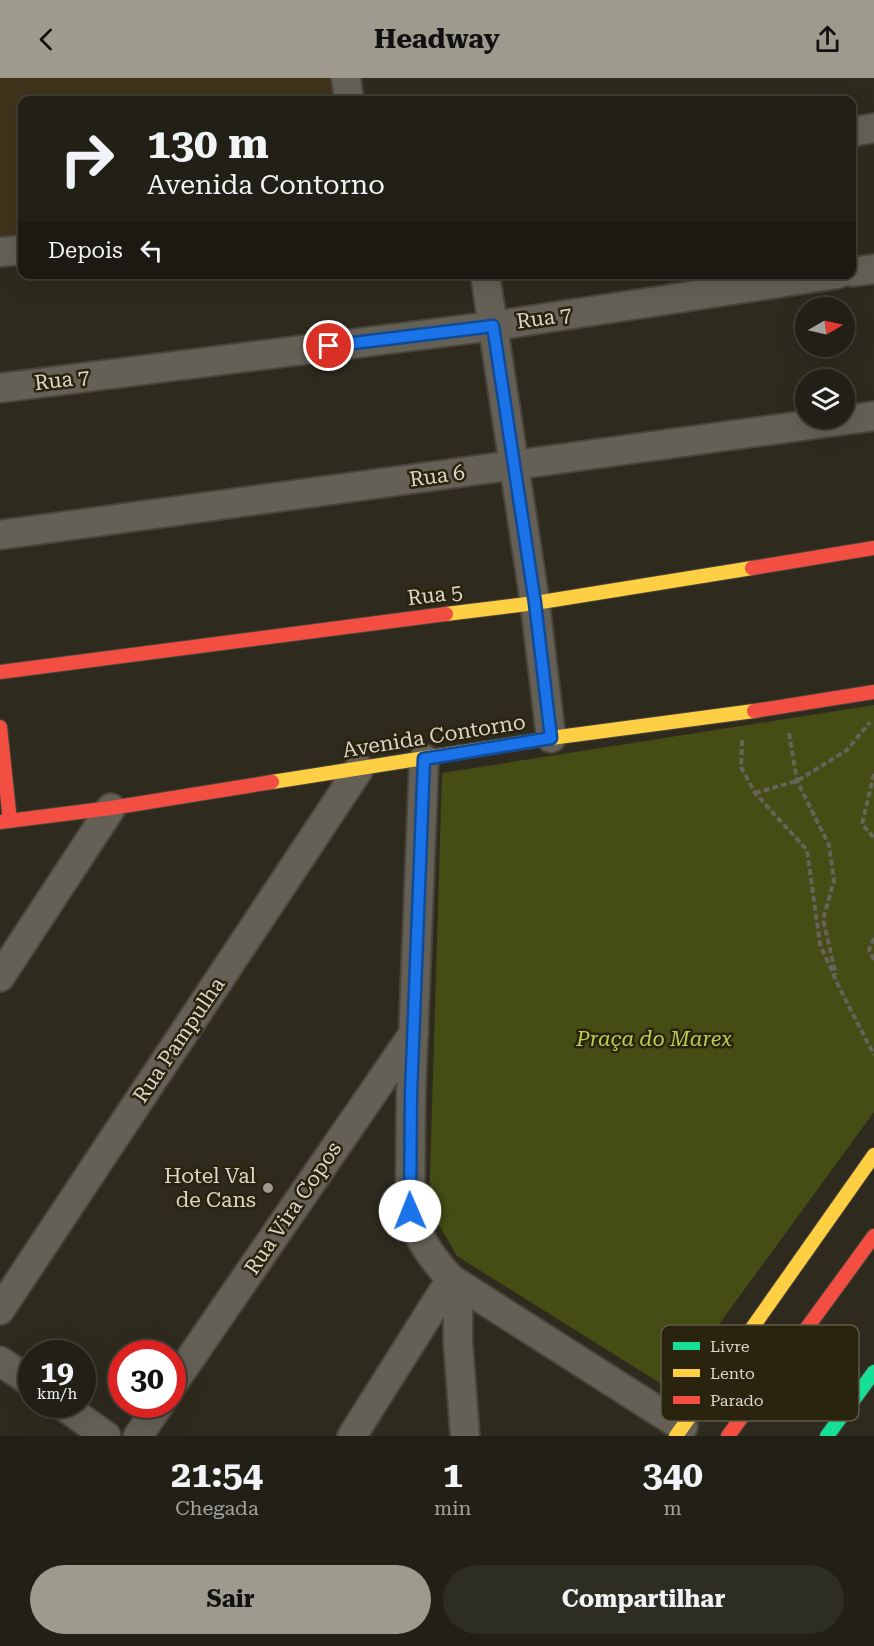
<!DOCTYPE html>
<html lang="pt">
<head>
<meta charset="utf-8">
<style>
	body { margin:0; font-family:"Roboto Serif",serif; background:#2e2d23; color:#f1f3f6; height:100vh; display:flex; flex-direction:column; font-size:22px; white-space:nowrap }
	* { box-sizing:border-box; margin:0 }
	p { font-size:20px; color:#a2a3a1 }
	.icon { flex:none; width:33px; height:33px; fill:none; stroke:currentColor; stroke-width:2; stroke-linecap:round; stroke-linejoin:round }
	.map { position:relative; height:1358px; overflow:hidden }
	.side { display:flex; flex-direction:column; background:#222016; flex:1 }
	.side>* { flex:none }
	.hud { position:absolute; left:18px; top:18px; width:838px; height:183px; border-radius:12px; box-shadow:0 6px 24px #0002,0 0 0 2px #3f3e35; background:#222016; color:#f1f3f6; overflow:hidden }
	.needle { width:39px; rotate:81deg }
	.tools { position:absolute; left:795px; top:219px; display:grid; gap:12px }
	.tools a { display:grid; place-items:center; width:60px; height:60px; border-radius:50%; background:#222016; box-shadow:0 6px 24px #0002,0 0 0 2px #3f3e35; font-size:30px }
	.speed { position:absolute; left:18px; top:1262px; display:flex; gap:12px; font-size:30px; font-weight:700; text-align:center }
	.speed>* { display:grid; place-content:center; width:78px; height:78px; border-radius:50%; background:#222016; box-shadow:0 6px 24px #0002,0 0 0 2px #3f3e35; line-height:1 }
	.speed small { font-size:15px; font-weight:400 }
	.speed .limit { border:9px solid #d22; background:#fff; color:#111 }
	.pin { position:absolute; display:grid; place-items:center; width:51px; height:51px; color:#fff; margin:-26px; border:3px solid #fff; border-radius:50%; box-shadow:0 2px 6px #0007 }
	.me { position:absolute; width:66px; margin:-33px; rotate:359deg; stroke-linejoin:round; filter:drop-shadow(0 0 4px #0008) }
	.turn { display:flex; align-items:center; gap:21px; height:126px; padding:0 30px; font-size:27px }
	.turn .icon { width:78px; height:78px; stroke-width:2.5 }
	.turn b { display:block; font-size:42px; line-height:51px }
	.then { display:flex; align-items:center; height:57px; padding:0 30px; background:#0003; gap:12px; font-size:22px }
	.eta { display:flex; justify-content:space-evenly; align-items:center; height:102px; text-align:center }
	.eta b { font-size:36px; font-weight:700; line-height:42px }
	.button { display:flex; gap:12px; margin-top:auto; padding:12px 30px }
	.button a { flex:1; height:69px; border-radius:36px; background:#9e9a8e; color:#111; font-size:24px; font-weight:700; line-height:69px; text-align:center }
	.button a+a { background:#2e2d23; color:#f1f3f6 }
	header { display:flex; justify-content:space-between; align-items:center; height:78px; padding:0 30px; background:#9e9a8e; color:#111; font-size:27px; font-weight:700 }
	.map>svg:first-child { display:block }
</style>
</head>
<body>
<header><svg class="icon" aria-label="back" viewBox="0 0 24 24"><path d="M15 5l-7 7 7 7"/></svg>Headway<svg class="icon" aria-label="share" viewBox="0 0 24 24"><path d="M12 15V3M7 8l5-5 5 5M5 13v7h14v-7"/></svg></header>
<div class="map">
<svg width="874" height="1358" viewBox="0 0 874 1358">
	<rect width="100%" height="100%" fill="#2e2a1e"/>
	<!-- built -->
	<path fill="#3e341b" d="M0,0h334l3,22h-315v134l-22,3z"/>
	<!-- green -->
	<path fill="#454c14" d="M874,627v407l-203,278 -214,-134 -28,-48 13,-435z"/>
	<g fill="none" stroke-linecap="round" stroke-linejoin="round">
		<!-- street casing -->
		<g stroke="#49453b" stroke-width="32">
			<path id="street" d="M346,0l3,22
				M852,54l22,-4
				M0,174l22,-2
				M852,194l22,-3
				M485,196l50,329 16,135
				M0,310l493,-62 345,-52
				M0,457l874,-119
				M424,681l-13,335 -1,117c7,27 22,47 41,68l232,148
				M0,899l111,-169
				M458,1206v59l7,93
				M0,1232l359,-541
				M0,1283l32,22
				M172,1307l242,-352
				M61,1326l45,32
				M138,1358l22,-32
				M352,1358l99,-157"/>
		</g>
		<!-- fast casing -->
		<g stroke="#49453b" stroke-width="16">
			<path id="fast" d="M827,1358l47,-64"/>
		</g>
		<!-- slow casing -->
		<g stroke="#49453b" stroke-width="16">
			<path id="slow" d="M446,536l89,-11 217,-35
				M272,704l279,-44 203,-27
				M676,1358l198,-281"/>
		</g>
		<!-- jam casing -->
		<g stroke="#49453b" stroke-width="16">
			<path id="jam" d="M752,490l122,-20
				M0,594l446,-58
				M754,633l120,-19
				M0,649l10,94
				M0,744l111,-14 161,-26
				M728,1358l146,-200"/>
		</g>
		<!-- path -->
		<path stroke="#66635a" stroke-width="4" stroke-dasharray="6 3" stroke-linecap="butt" d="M789,655l8,48 32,64 5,36 -11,38 13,56
			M742,662l-1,27 14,26 52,57 13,94 19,43 35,68
			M874,696l-12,50 12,14
			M755,715l42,-12 50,-31 23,-28
			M874,860l-5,12 5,10"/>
		<!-- street -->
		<use href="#street" stroke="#646056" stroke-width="28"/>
		<!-- fast -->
		<use href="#fast" stroke="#16e098" stroke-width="14"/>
		<!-- slow -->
		<use href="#slow" stroke="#ffcf43" stroke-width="14"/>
		<!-- jam -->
		<use href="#jam" stroke="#f24e42" stroke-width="14"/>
	</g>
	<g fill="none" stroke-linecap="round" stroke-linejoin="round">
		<!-- route casing -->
		<g stroke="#114b97" stroke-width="15">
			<path id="route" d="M329,268l164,-20 42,277 16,135 -127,21 -13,335 -1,117"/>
		</g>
		<!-- route -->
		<use href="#route" stroke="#1a73e8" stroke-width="10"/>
	</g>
	<!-- markers -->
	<circle fill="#9e9a8e" stroke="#2a230e" stroke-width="2" cx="268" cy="1110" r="6"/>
	<g text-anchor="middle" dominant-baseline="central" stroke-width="5" stroke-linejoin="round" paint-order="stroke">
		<!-- street labels -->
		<g font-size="21" fill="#dbd6ca" stroke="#2a230e">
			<text transform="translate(544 240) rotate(-8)">Rua 7</text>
			<text transform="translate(62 302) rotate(-7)">Rua 7</text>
			<text transform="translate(437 398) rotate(-8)">Rua 6</text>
			<text transform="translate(435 517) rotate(-7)">Rua 5</text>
			<text transform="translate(434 658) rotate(-9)">Avenida Contorno</text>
			<text transform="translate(179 962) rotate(-56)">Rua Pampulha</text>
			<text transform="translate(293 1130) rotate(-56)">Rua Vira Copos</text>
		</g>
		<!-- park labels -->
		<g font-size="21" font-style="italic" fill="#bccf4f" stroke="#2a230e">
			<text x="654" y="961">Praça do Marex</text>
		</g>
		<!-- poi labels -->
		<g font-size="21" fill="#dbd6ca" stroke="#2a230e" text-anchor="end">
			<text x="256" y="1098">Hotel Val<tspan x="256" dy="24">de Cans</tspan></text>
		</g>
	</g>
	<!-- legend -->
	<rect x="661" y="1247" width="198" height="96" rx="9" fill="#2a230e" stroke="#5f5946" stroke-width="1.5"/>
	<rect x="673" y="1264" width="27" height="8" fill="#16e098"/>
	<rect x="673" y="1291" width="27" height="8" fill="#ffcf43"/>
	<rect x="673" y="1318" width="27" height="8" fill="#f24e42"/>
	<g font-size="16" fill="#dbd6ca">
		<text x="710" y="1274">Livre</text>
		<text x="710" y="1301">Lento</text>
		<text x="710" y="1328">Parado</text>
	</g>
</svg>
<div class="tools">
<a><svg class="needle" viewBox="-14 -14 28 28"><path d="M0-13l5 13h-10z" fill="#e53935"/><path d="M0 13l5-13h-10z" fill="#a2a3a1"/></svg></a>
<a><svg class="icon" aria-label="layers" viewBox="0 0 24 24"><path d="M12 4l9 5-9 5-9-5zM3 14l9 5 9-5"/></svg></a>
</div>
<div class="speed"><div>19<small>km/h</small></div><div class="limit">30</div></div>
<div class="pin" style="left:329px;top:268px;background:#d93025"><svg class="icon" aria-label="arrive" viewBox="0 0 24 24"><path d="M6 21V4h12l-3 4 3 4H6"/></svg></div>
<svg class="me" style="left:410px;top:1133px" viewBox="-20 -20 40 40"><circle r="19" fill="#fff"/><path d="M0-13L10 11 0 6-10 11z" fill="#1a73e8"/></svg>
<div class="hud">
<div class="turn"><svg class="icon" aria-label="right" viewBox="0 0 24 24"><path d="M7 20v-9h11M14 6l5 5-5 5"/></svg><div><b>130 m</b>Avenida Contorno</div></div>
<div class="then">Depois<svg class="icon" aria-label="left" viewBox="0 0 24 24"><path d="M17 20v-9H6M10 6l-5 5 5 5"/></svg></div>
</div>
</div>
<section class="side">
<div class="eta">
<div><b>21:54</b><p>Chegada</p></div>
<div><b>1</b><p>min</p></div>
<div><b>340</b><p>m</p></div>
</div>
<div class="button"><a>Sair</a><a>Compartilhar</a></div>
</section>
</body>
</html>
